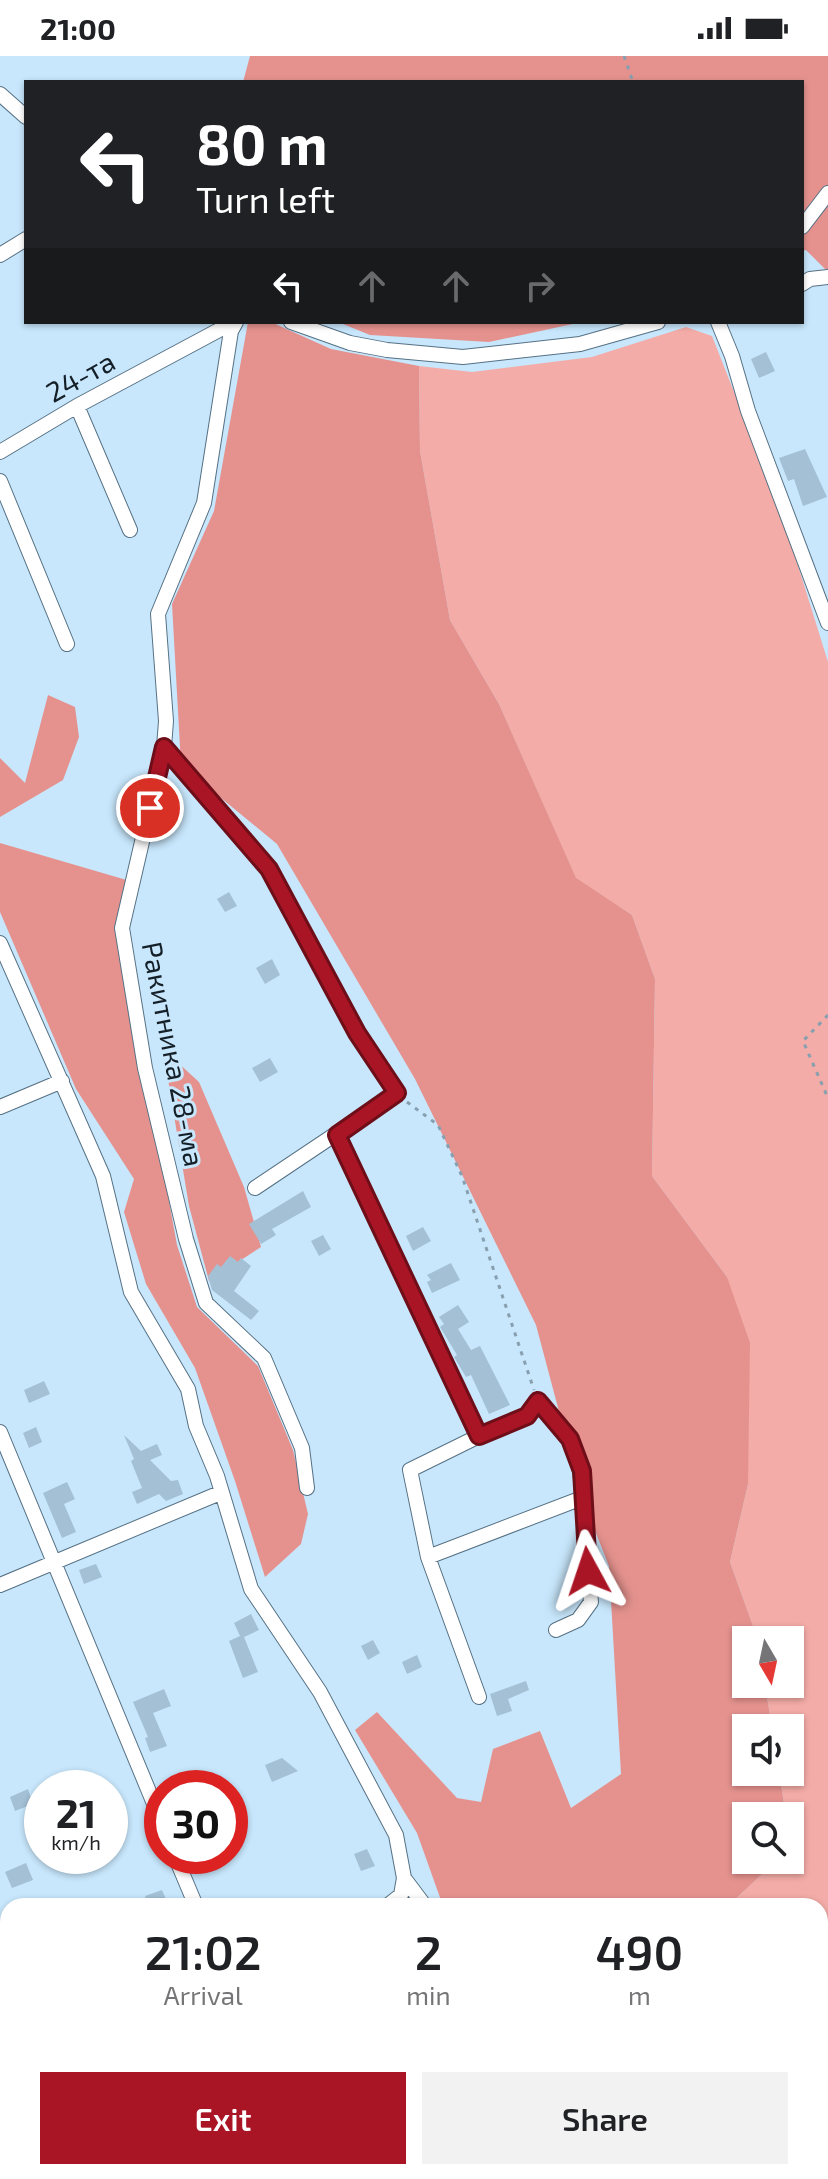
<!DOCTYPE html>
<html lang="en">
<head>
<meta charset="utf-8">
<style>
	body { margin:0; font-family:"Exo 2",sans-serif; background:#f2f2f2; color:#202124; height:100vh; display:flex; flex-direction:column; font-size:30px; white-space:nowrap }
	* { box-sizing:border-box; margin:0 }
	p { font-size:26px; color:#757577 }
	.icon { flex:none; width:44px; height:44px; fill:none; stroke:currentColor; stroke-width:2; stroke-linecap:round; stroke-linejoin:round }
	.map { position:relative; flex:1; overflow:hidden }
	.panel { position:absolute; left:0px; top:1842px; width:828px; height:282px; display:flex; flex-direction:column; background:#fff; border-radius:24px 24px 0 0; box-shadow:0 2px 6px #0004 }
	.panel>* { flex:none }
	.hud { position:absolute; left:24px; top:24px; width:780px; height:244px; border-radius:0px; box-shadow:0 2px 6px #0004; background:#202124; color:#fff; overflow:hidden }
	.needle { width:52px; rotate:171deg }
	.fabs { position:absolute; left:732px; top:1570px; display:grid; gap:16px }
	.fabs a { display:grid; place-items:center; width:72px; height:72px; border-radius:0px; background:#fff; box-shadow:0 2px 6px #0004; font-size:40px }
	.speed { position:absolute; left:24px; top:1714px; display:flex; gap:16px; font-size:40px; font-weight:700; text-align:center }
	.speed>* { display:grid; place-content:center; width:104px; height:104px; border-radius:50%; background:#fff; box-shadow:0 2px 6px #0004; line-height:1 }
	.speed small { font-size:20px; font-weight:400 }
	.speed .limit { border:12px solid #d22; background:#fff; color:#111 }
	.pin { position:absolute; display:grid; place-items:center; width:68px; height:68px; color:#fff; margin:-34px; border:4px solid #fff; border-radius:50%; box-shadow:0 2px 8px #0007 }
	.me { position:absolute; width:88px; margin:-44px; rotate:355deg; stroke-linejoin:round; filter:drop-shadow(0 0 6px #0008) }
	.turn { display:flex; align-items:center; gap:28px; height:168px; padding:0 40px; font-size:36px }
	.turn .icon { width:104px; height:104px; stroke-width:2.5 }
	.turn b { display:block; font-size:56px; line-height:68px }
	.lanes { display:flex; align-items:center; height:76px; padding:0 40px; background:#0003; justify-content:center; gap:40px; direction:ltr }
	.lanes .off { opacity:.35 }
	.eta { display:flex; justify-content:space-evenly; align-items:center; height:136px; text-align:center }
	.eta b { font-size:48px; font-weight:600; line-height:56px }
	.button { display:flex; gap:16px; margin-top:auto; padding:16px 40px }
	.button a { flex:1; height:92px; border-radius:0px; background:#aa1526; color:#fff; font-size:32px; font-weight:600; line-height:92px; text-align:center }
	.button a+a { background:#f2f2f2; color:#202124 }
	.status { display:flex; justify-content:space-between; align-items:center; height:56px; padding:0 40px; background:#fff; direction:ltr }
	.status svg { height:22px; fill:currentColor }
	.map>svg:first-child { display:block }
</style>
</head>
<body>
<div class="status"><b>21:00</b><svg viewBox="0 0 49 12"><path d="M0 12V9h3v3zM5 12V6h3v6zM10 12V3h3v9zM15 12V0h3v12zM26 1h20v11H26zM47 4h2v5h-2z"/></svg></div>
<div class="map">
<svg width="828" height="2123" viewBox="0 0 828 2123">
	<rect width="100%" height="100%" fill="#c8e7fc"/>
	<!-- green -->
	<path fill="#f3aca7" d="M686,271l26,9 69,175 47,151v1517h-117l5,-7h104v-266h-92l49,-46h13v-44h-4l-7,-44h11v-44h-18l-7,-44h25v-44h-32l-28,-78 18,-78 -21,-207 -75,-101 3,-197 -23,-64 -56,-36 -77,-175 -49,-84 -30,-169 -1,-85 53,6 120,-15z"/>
	<!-- forest -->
	<path fill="#e5928e" d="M250,0h578v216l-22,-22 -4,1v-169h-559z
		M248,266h23l60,27 88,17 1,85 30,169 49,84 77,174 56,37 23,64 -3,197 75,101 23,66 -2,141 -18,78 28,78h-12v44h19l7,44h-26v44h33l7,44h-40v44h31l-49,46h-285l-26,-73 -62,-103 22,-18 80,86 24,4 12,-53 47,-18 31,77 50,-34 -12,-208 -27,-68 -46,-173 -121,-246 -138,-235 -96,-79 -9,-161 42,-93z
		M338,266h244l-93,20 -119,-7z
		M48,639l27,12 4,30 -16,43 -63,37v-59l25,25z
		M0,787l130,38 -11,46 58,318 20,62 61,59 35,84 15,64 -7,30 -36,33 -30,-96 -40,-113 -49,-84 -22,-72 10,-33 -58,-90 -76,-177z
		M163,993l36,33 45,105 17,60 -52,34 -20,-75z
		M424,2116h292l-5,7h-291z"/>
	<!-- building -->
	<path fill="#a3c0d5" d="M766,296l9,19 -16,7 -8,-19z
		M805,393l22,48 -24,9 -9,-27 -6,2 -9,-23z
		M229,836l8,14 -12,6 -8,-13z
		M272,903l8,16 -15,9 -9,-16z
		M270,1002l8,14 -18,10 -8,-14z
		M303,1135l8,16 -39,22 4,6 -15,9 -12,-20z
		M423,1171l8,14 -18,10 -7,-15z
		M323,1179l8,14 -12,7 -8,-15z
		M230,1200l8,6 3,-4 10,8 -17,25 25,20 -8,9 -39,-30 -4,-14 9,-12 4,3z
		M451,1207l9,17 -28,13 -5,-11 4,-2 -4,-5z
		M458,1249l11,17 -11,7 13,21 9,-4 30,59 -21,9 -18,-39 -5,2 -12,-20 3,-2 -17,-28 4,-3 -5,-7z
		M44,1325l6,13 -21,9 -5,-13z
		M36,1371l6,15 -13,6 -6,-15z
		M124,1379l17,16 16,-7 5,11 -12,5 21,21 7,-1 5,14 -17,7 -7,-7 -22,10 -5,-12 10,-4 -11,-27 3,-2z
		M67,1426l8,17 -11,5 12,28 -14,6 -19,-45z
		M96,1508l6,13 -18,7 -5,-14z
		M251,1558l8,16 -15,7 14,35 -15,6 -14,-37 11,-5 -6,-13z
		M373,1584l7,13 -12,7 -7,-14z
		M417,1599l5,12 -15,7 -5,-12z
		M526,1625l3,9 -21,9 4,12 -15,5 -7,-22z
		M164,1633l7,17 -18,7 14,33 -17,6 -5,-14 3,-1 -15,-35z
		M282,1702l16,13 -26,11 -7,-17z
		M28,1733l5,15 -18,7 -5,-14z
		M367,1793l8,17 -14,5 -7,-17z
		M26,1807l7,17 -21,8 -7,-16z
		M162,1834l7,16h-20l-4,-10z"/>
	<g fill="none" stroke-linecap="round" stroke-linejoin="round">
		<!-- minor casing -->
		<g stroke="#567184" stroke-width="16">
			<path id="minor" d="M0,38l26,23
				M802,171l26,-34
				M0,199l26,-16
				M802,228l8,-5 18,-2
				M236,266l-5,9 -27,172 -46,111 8,107 -2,26 -42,181 23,140 41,171 20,64 58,55 38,90 5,40
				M291,266l59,21 37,7 76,7 117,-13 78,-22
				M718,266l14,34 16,55 80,212
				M77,350l53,124
				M0,396l77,-46 142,-76 8,-8
				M0,425l67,163
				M164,691l105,122 88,164 40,60 -142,95
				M0,887l103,233 28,116 57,97 8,37 21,50 34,113 69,103 76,143 8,43 21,28
				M0,1051l62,-26
				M337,1079l142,301 -69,34 18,87 51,140
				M0,1376l162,391
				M428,1501l154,-59c0,-49 -14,-61 -44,-97l-11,15 -48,20
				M0,1529l220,-92
				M556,1574l22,-10 13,-18 -9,-104
				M175,1800l21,50
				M387,1850l14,-11 3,-17
				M0,1887l8,20
				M0,2010l8,-3
				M94,2116l2,7
				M305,2116l3,7"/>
		</g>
		<!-- path -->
		<path stroke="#879faf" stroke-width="3" stroke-dasharray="4 6" stroke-linecap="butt" d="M624,0l9,26
			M828,959l-25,26 25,57
			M407,1046l31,23 24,51 72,214"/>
		<!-- minor -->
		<use href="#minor" stroke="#fff" stroke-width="14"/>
	</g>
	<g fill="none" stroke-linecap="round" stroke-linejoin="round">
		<!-- route casing -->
		<g stroke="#6e0e19" stroke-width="20">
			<path id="route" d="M150,752l14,-61 105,122 88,164 40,60 -60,42 142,301 48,-20 11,-15 32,38 12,32 6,100"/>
		</g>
		<!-- route -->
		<use href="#route" stroke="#aa1526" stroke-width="14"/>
	</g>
	<g text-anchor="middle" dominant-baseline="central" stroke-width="6" stroke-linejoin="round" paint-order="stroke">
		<!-- street labels -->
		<g font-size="28" fill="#141f27" stroke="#c8e7fc">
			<text transform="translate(80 320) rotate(-29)">24-та</text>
			<text transform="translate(174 998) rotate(79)">Ракитника 28-ма</text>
		</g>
	</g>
</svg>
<div class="fabs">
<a><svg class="needle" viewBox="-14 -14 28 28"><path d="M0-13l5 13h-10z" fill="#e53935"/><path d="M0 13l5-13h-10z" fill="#757577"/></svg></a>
<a><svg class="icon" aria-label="sound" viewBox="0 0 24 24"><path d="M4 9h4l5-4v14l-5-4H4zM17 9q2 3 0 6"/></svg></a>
<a><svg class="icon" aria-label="search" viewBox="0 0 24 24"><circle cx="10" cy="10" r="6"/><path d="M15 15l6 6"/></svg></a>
</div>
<div class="speed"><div>21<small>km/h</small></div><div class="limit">30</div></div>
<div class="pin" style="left:150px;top:752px;background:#d93025"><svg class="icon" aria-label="arrive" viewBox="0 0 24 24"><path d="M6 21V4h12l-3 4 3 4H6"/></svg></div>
<svg class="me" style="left:588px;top:1515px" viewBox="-20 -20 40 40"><path d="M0-17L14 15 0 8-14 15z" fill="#aa1526" stroke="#fff" stroke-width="4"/></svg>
<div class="hud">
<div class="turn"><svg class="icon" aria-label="left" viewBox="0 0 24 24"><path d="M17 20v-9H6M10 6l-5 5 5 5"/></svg><div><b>80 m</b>Turn left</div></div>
<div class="lanes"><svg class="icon" aria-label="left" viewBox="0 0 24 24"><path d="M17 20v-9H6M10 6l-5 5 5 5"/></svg><svg class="icon off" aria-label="ahead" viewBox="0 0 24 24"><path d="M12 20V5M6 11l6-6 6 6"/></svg><svg class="icon off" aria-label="ahead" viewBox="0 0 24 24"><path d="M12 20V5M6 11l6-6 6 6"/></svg><svg class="icon off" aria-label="right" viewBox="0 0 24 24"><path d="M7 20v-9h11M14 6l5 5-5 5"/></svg></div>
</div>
<section class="panel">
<div class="eta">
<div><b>21:02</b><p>Arrival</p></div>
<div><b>2</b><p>min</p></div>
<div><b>490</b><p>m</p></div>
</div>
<div class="button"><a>Exit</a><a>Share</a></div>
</section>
</div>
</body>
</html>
